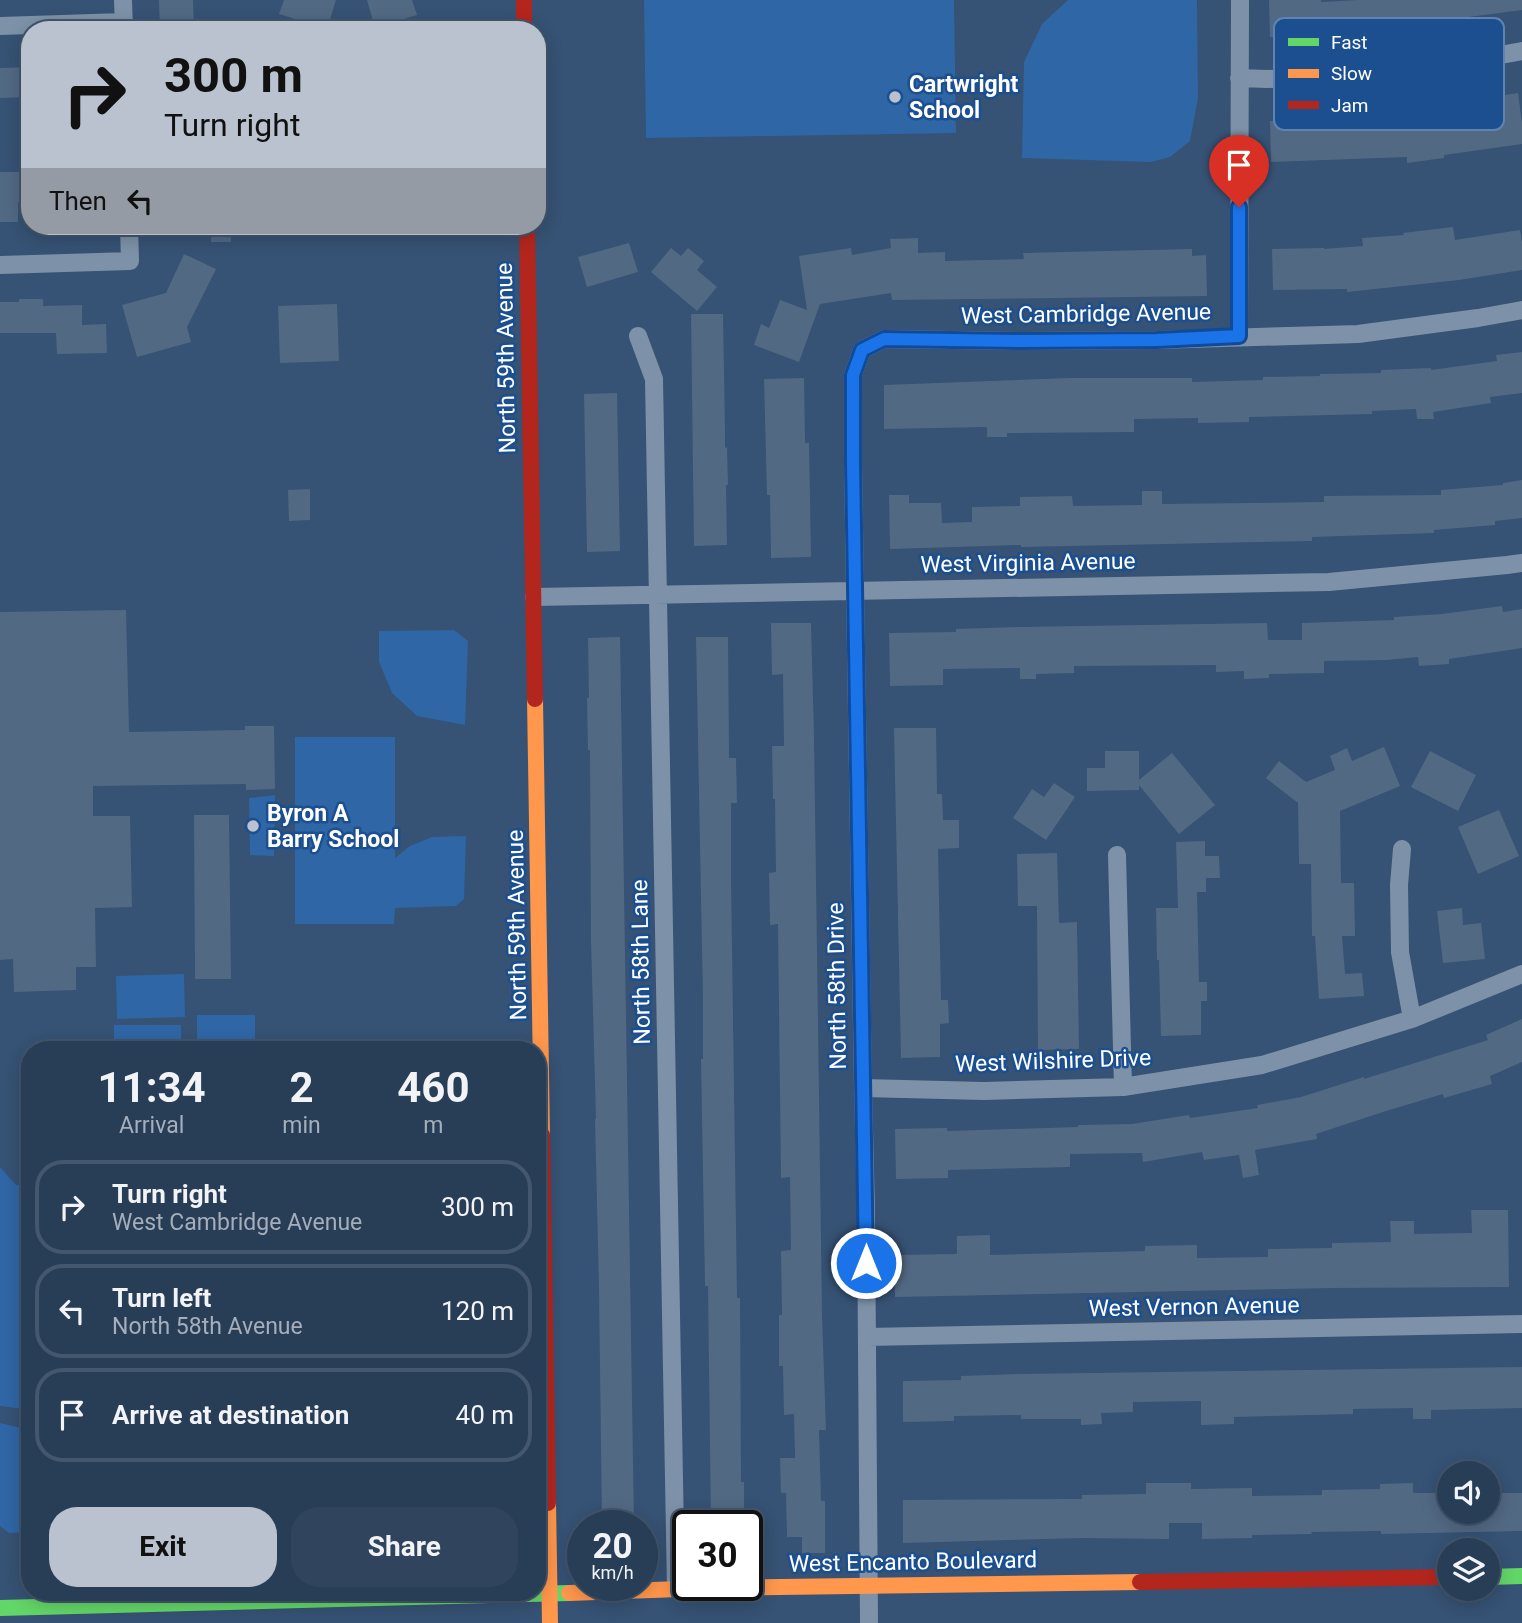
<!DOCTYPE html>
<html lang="en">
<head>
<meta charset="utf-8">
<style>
	body { margin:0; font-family:Roboto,sans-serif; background:#30455d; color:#f1f3f6; height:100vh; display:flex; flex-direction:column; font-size:26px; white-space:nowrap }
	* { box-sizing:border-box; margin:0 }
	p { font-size:23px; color:#a5aeba }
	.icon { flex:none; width:38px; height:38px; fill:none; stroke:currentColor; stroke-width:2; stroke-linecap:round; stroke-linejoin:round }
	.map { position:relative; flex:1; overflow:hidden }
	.drawer { position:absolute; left:21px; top:1041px; width:525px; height:560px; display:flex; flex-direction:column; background:#283e57; border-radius:28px; box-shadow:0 4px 18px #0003,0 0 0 2px #44576d }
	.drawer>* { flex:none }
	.banner { position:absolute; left:21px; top:21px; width:525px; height:214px; border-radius:28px; box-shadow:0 4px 18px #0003,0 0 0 2px #44576d; background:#b9c2ce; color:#111; overflow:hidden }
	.buttons { position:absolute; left:1437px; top:1461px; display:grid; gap:14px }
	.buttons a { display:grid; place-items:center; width:63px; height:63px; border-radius:50%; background:#283e57; box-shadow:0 4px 18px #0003,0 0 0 2px #44576d; font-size:35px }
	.speed { position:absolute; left:567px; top:1510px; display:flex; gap:14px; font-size:35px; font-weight:700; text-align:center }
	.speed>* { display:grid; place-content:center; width:91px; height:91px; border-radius:50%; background:#283e57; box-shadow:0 4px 18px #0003,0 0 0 2px #44576d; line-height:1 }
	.speed small { font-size:18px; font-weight:400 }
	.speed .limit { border:4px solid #111; border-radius:10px; background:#fff; color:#111 }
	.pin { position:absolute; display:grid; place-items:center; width:60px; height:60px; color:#fff; margin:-72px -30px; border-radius:50% 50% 50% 0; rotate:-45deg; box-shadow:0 0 7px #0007 }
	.pin .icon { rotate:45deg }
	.me { position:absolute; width:77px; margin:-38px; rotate:0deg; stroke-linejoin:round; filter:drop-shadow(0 0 5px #0008) }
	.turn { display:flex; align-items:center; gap:24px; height:147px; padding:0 28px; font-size:32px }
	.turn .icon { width:91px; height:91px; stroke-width:2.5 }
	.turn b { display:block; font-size:49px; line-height:60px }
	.then { display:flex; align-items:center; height:66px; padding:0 28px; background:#0003; gap:14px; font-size:26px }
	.eta { display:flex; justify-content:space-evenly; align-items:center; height:119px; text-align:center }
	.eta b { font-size:42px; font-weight:700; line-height:49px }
	.action { display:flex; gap:14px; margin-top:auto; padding:14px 28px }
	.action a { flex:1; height:80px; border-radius:28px; background:#b9c2ce; color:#111; font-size:28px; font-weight:700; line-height:80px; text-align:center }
	.action a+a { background:#30455d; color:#f1f3f6 }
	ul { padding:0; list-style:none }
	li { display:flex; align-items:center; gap:21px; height:94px; margin:0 14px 10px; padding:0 14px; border:4px solid #44576d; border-radius:28px }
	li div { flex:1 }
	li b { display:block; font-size:26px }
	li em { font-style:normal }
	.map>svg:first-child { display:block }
</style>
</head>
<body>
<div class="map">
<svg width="1522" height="1623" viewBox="0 0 1522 1623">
	<rect width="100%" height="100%" fill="#365274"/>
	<!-- green -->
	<path fill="#2f66a5" d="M644,0h310l2,133 -310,5z
		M1068,0h129l1,98 -8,43 -20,16 -19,5 -129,-4 2,-96 18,-38z
		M454,630l14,11 -3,84 -48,-9 -25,-23 -13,-31v-31z
		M295,737h100v121l15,-12 22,-9 34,-1 -2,63 -8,7 -61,2 -1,16h-99z
		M275,795l-1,61 -24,-1 -1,-57z
		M184,974l1,43 -68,2 -1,-43z
		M197,1015h58v35h-58z
		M114,1025h67v25h-67z
		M457,1045l5,5h-193v-3z
		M0,1167l16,18 14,1v222l-6,1 -24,-3z
		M0,1423l30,7v102l-21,1 -9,-7z"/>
	<!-- building -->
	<path fill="#526984" d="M159,0h34l1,30h-34z
		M284,0h52l-9,29 -48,-15z
		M367,0h45l5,15 -42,13z
		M1269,0h52v2l38,-2h163v10l-61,8 1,3 -66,9v2l-74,4 -52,1z
		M30,67v30l-30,1v-30z
		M1518,93l4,30v21l-78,11v3l-37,5v-6l-136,5 -1,-41 71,-1 60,-4v-3l64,-9v-3z
		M0,172h30v30h-12v20h-18z
		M211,226h20v16h-20z
		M1453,227l2,13 65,-10 2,12v28l-63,10 -112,12v-3l-74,1 -1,-41 52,-1v1l39,-3 -1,-8 42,-3 -1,-2z
		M918,238v15l27,-1v9l79,-2 -1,-6 169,-4v7l14,-1 1,41 -315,4 -1,-7 -71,11 -21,58 -45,-17 7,-21 8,4 11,-28 27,10 -8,-54 52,-8 1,7 39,-7 -1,-9z
		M629,243l9,29 -51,15 -9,-30z
		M671,248l10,8 7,-8 16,13 -7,9 20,17 -20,24 -46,-39z
		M184,254l32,15 -29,58 4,15 -54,15 -15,-52 44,-12z
		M19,299h24v7l39,-1v20l24,-1 1,29 -50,1 -1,-21h-56v-31h19z
		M337,304l2,57 -59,2 -2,-57z
		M691,314h32l2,117v16l2,1 1,37h-2l1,60 -33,1z
		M1522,352v41l-32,4 1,6 -58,9 1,7h-17l-1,-10 -44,2v3l-123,3v5l-51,1v-5l-64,1v13l-127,1v4h-20v-10l-103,2v-44l186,-7h122v4l71,-2v-3l57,-1v-2l61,-1v-3l50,-2v2l66,-9 -1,-6z
		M804,378l1,65h4l2,114 -40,1 -1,-63h-3l-3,-116z
		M617,393l3,158 -33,1 -3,-158z
		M1522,480v38l-27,3v4l-61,5v3l-122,4v4l-291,6v-2l-131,4 -1,-54h20v8h32l1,20 30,-1v-15l48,-1v-9l52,-1 1,10 69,-1v-14h20v13l162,-2v-6l117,-1v-5l62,-5v-2z
		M310,489v31l-21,1 -1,-31z
		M1502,606l1,6 19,-3v39l-73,11v5l-30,2 -1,-9 -31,3 -63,1v12l-55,1v4l-25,1v-8l-28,1v-7l-142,1v7l-38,1v5h-16v-11l-77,1v16l-53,1 -1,-53 67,-1v-3l64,-2 247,-4 1,17h34v-17l92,-3v-3l48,-3z
		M126,610l3,122 116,-2v-4h29l1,63 -29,1v-6l-153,2v30h37l2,91 -37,1 1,59h-20v23l-62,2 -1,-33 -13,1v-348z
		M771,623h40l3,113 8,578 4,116h-7l2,71h4v52h-23v-16h-15l-1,-44h-5l-1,-35h15l-1,-44 -10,1 -1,-49h-4v-51h3l-1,-64 10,-1 -1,-73 -9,1 -3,-254 -8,1 -1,-52 7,-1 -1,-73h-2l-1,-53h12l-1,-72 -11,1z
		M620,637l14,889h-32l-3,-239 -4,-168h1l-5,-179 -1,-190h-2l-1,-52h2l-1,-60z
		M696,637h32l1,121h7l1,45h-6v75l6,420h3l1,184h3v44h-33l-3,-240h-3l-4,-227h2v-60z
		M894,728h42l1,66h5l1,26h16v28l-21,1 3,151h7l1,23 -9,1v33l-39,1z
		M1384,747l16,39 -60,25 1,72h13l1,53h-13l3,38 17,-1 2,23 -45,3 -4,-63h-3l-1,-72h-12l-1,-61 -32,-25 13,-17 27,21 29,-12 -5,-14 17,-8 5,13z
		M1105,751h34v29l33,-27 43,52 -36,29 -40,-49v5l-52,1v-23h18z
		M1430,751l46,24 -18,36 -47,-24z
		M1054,783l21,14 -29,43 -33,-22 19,-29 12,8z
		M1499,810l20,46 -41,18 -20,-47z
		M194,815h35l2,164h-36z
		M1205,841v15h14l1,22h-14v14h-9l2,90h8v19h-6v34l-40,1 -2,-76h-2l-1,-52h22l-2,-66z
		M1057,853l2,70 18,-1 2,127 -41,1 -1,-144h-19l-1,-52z
		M1462,908l1,17 18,-2 4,36 -42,4 -6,-52z
		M1522,1019v43l-32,14 2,8 -48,14 -1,-4 -57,17 -70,23 1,5 -62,11 4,25 -16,3 -4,-23 -35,5 -2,-8 -59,10 -1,-9 -72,1v13l-122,3v8l-52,1 -1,-50 52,-1v3l131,-4v-2l54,-1 57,-9 1,3 68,-10 -1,-3 44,-8 63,-20v2l124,-39 -2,-5z
		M1471,1210h37l1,77 -177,1 -437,9v-42l62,-1v-18l33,-1v20l155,-4v-5l52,-1v13l71,-1v-8l64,-1v-5l59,-1 -1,-21h24v13l58,-1z
		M1522,1367v41l-91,2v9h-18v-11l-60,1v5l-119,3v7l-33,1v-24l-68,1v10l-32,1 1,11 -21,1v-6h-60v-4l-67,1v5l-51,1v-41l58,-1v-4l60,-2z
		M1146,1483h45v6l61,-1v8l70,-1v-5l58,-1v-5l33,-1v10h36v19h39v-19h34v38l-141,3v-3l-70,1 1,2 -60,1v3l-50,1v-16h-33v16l-87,-1 -179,5v-43l179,-1v-4l64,-1z"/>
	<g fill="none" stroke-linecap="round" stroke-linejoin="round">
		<!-- street -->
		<path stroke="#7d92a8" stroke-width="18" d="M123,0l1,30
			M0,26l123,-4
			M1239,78l28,1 128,-5 127,-23
			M0,265l130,-4 -1,-35
			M638,336l16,43 22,1210
			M1239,336l1,-336
			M534,597l795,-15 178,-17 15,-2
			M1402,849l-3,36 1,67 12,67
			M1117,855l6,232
			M863,1088l121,3 139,-4 139,-22 150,-46 110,-45
			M867,1337l655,-13
			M869,1623l-3,-410 -3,-125 -10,-625v-88l9,-25 22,-11 137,2 136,-1 201,-6 120,-16 44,-8"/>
		<!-- fast -->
		<path stroke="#63d668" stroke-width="16" d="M1488,1577l34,-1
			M0,1608l569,-15"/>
		<!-- slow -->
		<path stroke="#ff974d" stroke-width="16" d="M535,699l7,436
			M548,1503l2,120
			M569,1593l138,-5 433,-6"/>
		<!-- jam -->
		<path stroke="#b3261e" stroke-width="16" d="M524,0v30
			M527,226l8,473
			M542,1135l6,368
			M1140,1582l309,-5"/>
	</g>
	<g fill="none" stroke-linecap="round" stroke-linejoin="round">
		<!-- route casing -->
		<g stroke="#114b97" stroke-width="18">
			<path id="route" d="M866,1263l-13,-800v-88l9,-25 22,-11 137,2 136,-1 82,-4v-129"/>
		</g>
		<!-- route -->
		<use href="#route" stroke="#1a73e8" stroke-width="12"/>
	</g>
	<!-- markers -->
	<g fill="#b9c2ce" stroke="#1b4f8f" stroke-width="2.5">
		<circle cx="895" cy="97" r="7"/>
		<circle cx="253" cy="826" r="7"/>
	</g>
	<g text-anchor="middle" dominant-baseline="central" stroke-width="5" stroke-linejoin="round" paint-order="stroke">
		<!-- poi labels -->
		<g font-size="23" font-weight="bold" fill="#fff" stroke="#1b4f8f" text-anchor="start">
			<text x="909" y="84">Cartwright<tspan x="909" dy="26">School</tspan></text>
			<text x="267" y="813">Byron A<tspan x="267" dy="26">Barry School</tspan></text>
		</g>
		<!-- street labels -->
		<g font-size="23" fill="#fff" stroke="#1b4f8f">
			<text transform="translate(1086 314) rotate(-1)">West Cambridge Avenue</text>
			<text transform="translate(506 358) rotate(-91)">North 59th Avenue</text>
			<text transform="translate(1028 563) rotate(-1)">West Virginia Avenue</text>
			<text transform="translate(517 925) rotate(-91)">North 59th Avenue</text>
			<text transform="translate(641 962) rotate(-91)">North 58th Lane</text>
			<text transform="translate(837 986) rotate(-91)">North 58th Drive</text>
			<text transform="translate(1053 1061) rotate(-2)">West Wilshire Drive</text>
			<text transform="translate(1194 1307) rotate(-1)">West Vernon Avenue</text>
			<text transform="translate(913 1562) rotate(-1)">West Encanto Boulevard</text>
		</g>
	</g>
	<!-- legend -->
	<rect x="1274" y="18" width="230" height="112" rx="10" fill="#1b4f8f" stroke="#5f84b1" stroke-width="2"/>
	<rect x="1288" y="38" width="31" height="8" fill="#63d668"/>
	<rect x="1288" y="69" width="31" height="9" fill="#ff974d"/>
	<rect x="1288" y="101" width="31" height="8" fill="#b3261e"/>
	<g font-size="19" fill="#fff">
		<text x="1331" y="49">Fast</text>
		<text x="1331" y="80">Slow</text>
		<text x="1331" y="112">Jam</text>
	</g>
</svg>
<div class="buttons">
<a><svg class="icon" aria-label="sound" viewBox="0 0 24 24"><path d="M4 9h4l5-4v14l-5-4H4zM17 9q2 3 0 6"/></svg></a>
<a><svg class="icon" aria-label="layers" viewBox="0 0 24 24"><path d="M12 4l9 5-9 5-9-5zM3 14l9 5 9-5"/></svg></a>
</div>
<div class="speed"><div>20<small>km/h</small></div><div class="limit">30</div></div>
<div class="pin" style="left:1239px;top:207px;background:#d93025"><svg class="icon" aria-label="arrive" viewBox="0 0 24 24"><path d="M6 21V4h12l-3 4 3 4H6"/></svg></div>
<svg class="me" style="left:866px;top:1263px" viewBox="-20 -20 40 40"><circle r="17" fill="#1a73e8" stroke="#fff" stroke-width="3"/><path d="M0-11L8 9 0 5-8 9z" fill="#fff"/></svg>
<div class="banner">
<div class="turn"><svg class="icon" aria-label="right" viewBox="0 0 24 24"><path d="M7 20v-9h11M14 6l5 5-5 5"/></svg><div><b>300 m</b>Turn right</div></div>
<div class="then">Then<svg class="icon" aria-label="left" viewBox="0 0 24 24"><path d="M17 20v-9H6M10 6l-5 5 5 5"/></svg></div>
</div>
<section class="drawer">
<div class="eta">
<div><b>11:34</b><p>Arrival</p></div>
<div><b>2</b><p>min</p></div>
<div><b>460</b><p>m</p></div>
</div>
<ul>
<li><svg class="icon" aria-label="right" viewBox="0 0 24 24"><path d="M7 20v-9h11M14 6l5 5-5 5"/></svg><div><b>Turn right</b><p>West Cambridge Avenue</p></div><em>300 m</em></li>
<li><svg class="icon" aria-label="left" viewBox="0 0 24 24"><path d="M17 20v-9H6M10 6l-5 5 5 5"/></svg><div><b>Turn left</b><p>North 58th Avenue</p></div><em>120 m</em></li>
<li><svg class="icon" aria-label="arrive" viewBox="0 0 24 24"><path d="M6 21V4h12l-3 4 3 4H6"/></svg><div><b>Arrive at destination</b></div><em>40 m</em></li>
</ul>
<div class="action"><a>Exit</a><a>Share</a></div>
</section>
</div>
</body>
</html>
